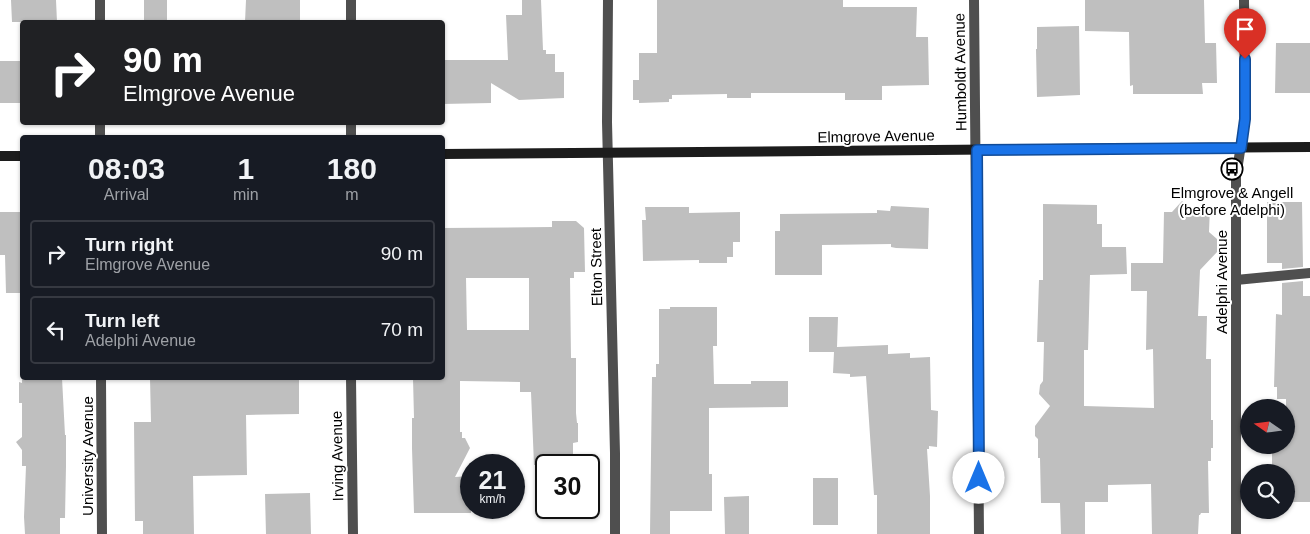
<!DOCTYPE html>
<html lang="en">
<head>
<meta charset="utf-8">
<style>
	body { margin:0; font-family:Arial,sans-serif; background:#242831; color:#f1f3f6; height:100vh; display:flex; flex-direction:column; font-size:19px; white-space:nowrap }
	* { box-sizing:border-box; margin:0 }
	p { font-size:16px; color:#9ea1a6 }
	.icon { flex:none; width:28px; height:28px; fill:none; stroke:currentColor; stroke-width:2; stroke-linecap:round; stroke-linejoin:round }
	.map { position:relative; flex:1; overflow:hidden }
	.sheet { position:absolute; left:20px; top:135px; width:425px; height:245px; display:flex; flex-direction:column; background:#171b24; border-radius:5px; box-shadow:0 1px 4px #0004 }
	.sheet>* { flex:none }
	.top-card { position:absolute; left:20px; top:20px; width:425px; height:105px; border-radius:5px; box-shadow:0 1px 4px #0004; background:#202124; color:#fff; overflow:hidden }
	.needle { width:32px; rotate:284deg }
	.tools { position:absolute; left:1240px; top:399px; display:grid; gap:10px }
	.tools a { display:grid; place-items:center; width:55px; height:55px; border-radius:50%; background:#171b24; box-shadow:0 1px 4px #0004; font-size:25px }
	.speed { position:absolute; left:460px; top:454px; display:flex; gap:10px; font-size:25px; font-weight:700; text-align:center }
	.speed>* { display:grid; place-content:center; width:65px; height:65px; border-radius:50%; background:#171b24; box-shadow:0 1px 4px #0004; line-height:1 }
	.speed small { font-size:12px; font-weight:400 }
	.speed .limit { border:2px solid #111; border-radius:8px; background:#fff; color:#111 }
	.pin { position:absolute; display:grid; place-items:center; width:42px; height:42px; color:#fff; margin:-51px -21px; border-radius:50% 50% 50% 0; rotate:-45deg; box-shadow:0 0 5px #0007 }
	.pin .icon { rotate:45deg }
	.me { position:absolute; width:55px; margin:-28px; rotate:0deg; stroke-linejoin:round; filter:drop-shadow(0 0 4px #0008) }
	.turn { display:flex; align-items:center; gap:18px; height:105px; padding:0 20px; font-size:22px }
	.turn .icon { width:65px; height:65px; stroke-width:2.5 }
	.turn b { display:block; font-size:35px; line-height:42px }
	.eta { display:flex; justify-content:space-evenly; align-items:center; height:85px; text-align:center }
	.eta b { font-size:30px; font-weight:700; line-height:35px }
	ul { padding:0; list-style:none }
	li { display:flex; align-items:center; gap:15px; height:68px; margin:0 10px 8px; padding:0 10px; border:2px solid #363941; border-radius:5px }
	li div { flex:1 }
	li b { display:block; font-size:19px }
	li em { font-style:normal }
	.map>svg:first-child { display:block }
</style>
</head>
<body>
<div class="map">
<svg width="1310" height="534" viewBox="0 0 1310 534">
	<rect width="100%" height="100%" fill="#fff"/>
	<!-- building -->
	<path fill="#bfbfbf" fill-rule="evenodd" d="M11,0h45l1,22h-45z
		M144,0h23v22h-23z
		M246,0h54v22h-55z
		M522,0h19l2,50h3v4h9v18h9v26l-45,2 -28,-17v20l-49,1v-44h66l-2,-45h16z
		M657,0h186v7h74l-1,30h12l1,48 -47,1v14h-37v-7h-94v5h-24v-4l-55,1v4h-3v3l-30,1v-3h-6v-20h6v-27h18z
		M1085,0h119l1,43h11l1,40h-15l1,11h-70v-9l-3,1 -1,-54 -44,-1z
		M1079,26l1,69 -43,2 -1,-48h1v-22z
		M1276,43h34v50h-35z
		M0,61h22v42h-22z
		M1182,201l6,6h22l-1,25 8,7v13l-17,18 -2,46h9l-1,43h5v61h2v28h-2v13h-3l1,52h-8l-1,2h-1l-1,19h-46l-1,-50 -43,1v17h-23v32h-24l-1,-31h-19l-1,-45h-2v-19l-3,-3v-10l15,-20 -11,-12 1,-9 3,-4 1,-39h-7l2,-62h4v-76l54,1v19h5v23h24l1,27 -37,1 -2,75h-4v56l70,2 -1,-59 -7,1 1,-59h-16v-28h32l1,-51h8z
		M1267,202h35l1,65 -21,2v-6h-15z
		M891,206l38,2 -1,41 -32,-1 -5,-1v-3l-69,1v30h-47v-44h5v-17l97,-1v-3l13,1z
		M645,207h44v6l51,-1v30h-7v15h-6v6h-28v-3l-56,1 -1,-41h4z
		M0,212h22v81h-16l-1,-38h-5z
		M552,221h24l8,7 1,44h-11v6h-4l1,80h5v55l1,10h1v19l-5,1v22h-39l-3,-73h-11v-10l-60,-1v51h2v6h3l5,10 -15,29 16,-1v37h-57l-2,-65v-30h2l-1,-40h29v-150l110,-1zM466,278h63v52h-62z
		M1303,281v15h7v206h-24v-30h-14v-27h14v-46h-9v-12h-3l2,-73 6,1v-32z
		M670,307h47v39h-4l1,38h37v-3h37v26l-79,1v66h3v37h-42v23h-20l2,-157h4v-13h3v-55h11z
		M809,317h29l-1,30 51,-2v9l22,-1v5l20,-1 1,53 7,1 -1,36 -8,-1v3h-2l3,47v38h-53v-39h-3l-8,-119 -16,1v-3l-17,-1 1,-21h-25z
		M22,378h40l3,57h1v31l-1,52h-5v16h-35l-1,-17 2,-51h-4v-16l-6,-8 6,-5v-34h-3v-21l3,1z
		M150,378h37v2l49,-2h63v36l-53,1 1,60 -54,1 1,58h-51v-13h-8l-1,-99h17z
		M813,478h25v47h-25z
		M310,493l1,41h-45l-1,-40z
		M749,496v38h-24l-1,-37z"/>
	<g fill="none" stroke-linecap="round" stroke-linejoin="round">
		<!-- lane -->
		<path stroke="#4f4f4f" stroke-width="10" d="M1236,280l74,-7"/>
		<!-- street -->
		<path stroke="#4f4f4f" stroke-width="10" d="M100,0v22
			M351,0v22
			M608,0l-1,122 8,331v81
			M974,0l5,534
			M100,122v16
			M351,122v16
			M101,378l1,156
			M351,378l2,156
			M1236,534v-357l9,-58 -1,-119"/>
		<!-- secondary -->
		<path stroke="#1c1c1c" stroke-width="10" d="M442,154l868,-7
			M0,156h22"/>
	</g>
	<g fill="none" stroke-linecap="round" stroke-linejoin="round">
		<!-- route casing -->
		<g stroke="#114b97" stroke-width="12">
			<path id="route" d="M979,478l-2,-328 264,-2 4,-29v-60"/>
		</g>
		<!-- route -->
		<use href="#route" stroke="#1a73e8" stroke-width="9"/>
	</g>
	<!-- icons -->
	<defs>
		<g id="bus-ring" transform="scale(1.125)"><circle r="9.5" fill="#fff" stroke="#000" stroke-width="1.5"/><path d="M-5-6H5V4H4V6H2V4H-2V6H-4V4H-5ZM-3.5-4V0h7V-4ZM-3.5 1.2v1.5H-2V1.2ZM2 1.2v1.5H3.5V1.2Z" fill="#000"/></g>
	</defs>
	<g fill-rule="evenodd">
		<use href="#bus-ring" x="1232" y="169"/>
	</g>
	<g text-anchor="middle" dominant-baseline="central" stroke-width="4" stroke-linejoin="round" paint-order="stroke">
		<!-- street labels -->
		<g font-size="15" fill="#000" stroke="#fff">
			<text transform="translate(960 72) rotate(-91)">Humboldt Avenue</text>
			<text transform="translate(876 136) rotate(-1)">Elmgrove Avenue</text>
			<text transform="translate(596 267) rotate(-91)">Elton Street</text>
			<text transform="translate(1221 282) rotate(-90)">Adelphi Avenue</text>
			<text transform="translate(87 456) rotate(-90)">University Avenue</text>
			<text transform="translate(337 456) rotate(-91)">Irving Avenue</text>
		</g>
		<!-- poi labels -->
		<g font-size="15" fill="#000" stroke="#fff">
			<text x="1232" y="192">Elmgrove &amp; Angell<tspan x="1232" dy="17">(before Adelphi)</tspan></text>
		</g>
	</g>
</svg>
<div class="tools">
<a><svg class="needle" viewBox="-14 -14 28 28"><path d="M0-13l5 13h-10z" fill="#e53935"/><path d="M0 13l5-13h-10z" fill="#9ea1a6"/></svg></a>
<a><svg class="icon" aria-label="search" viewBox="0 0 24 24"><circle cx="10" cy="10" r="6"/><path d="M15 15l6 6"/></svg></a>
</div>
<div class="speed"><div>21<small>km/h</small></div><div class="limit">30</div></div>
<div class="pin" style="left:1245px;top:59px;background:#d93025"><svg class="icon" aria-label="arrive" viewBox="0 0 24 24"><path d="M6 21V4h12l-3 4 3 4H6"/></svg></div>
<svg class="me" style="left:979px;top:478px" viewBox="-20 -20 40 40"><circle r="19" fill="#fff"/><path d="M0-13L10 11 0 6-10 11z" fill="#1a73e8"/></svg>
<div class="top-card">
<div class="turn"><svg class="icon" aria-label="right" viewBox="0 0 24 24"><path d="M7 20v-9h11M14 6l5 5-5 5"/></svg><div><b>90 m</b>Elmgrove Avenue</div></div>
</div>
<section class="sheet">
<div class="eta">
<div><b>08:03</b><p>Arrival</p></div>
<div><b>1</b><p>min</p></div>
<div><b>180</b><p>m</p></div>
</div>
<ul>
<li><svg class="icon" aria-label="right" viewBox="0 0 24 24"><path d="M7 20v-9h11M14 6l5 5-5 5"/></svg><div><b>Turn right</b><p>Elmgrove Avenue</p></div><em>90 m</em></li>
<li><svg class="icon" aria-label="left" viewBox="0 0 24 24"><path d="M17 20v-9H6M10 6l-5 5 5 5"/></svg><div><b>Turn left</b><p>Adelphi Avenue</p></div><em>70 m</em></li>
</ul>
</section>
</div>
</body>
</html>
